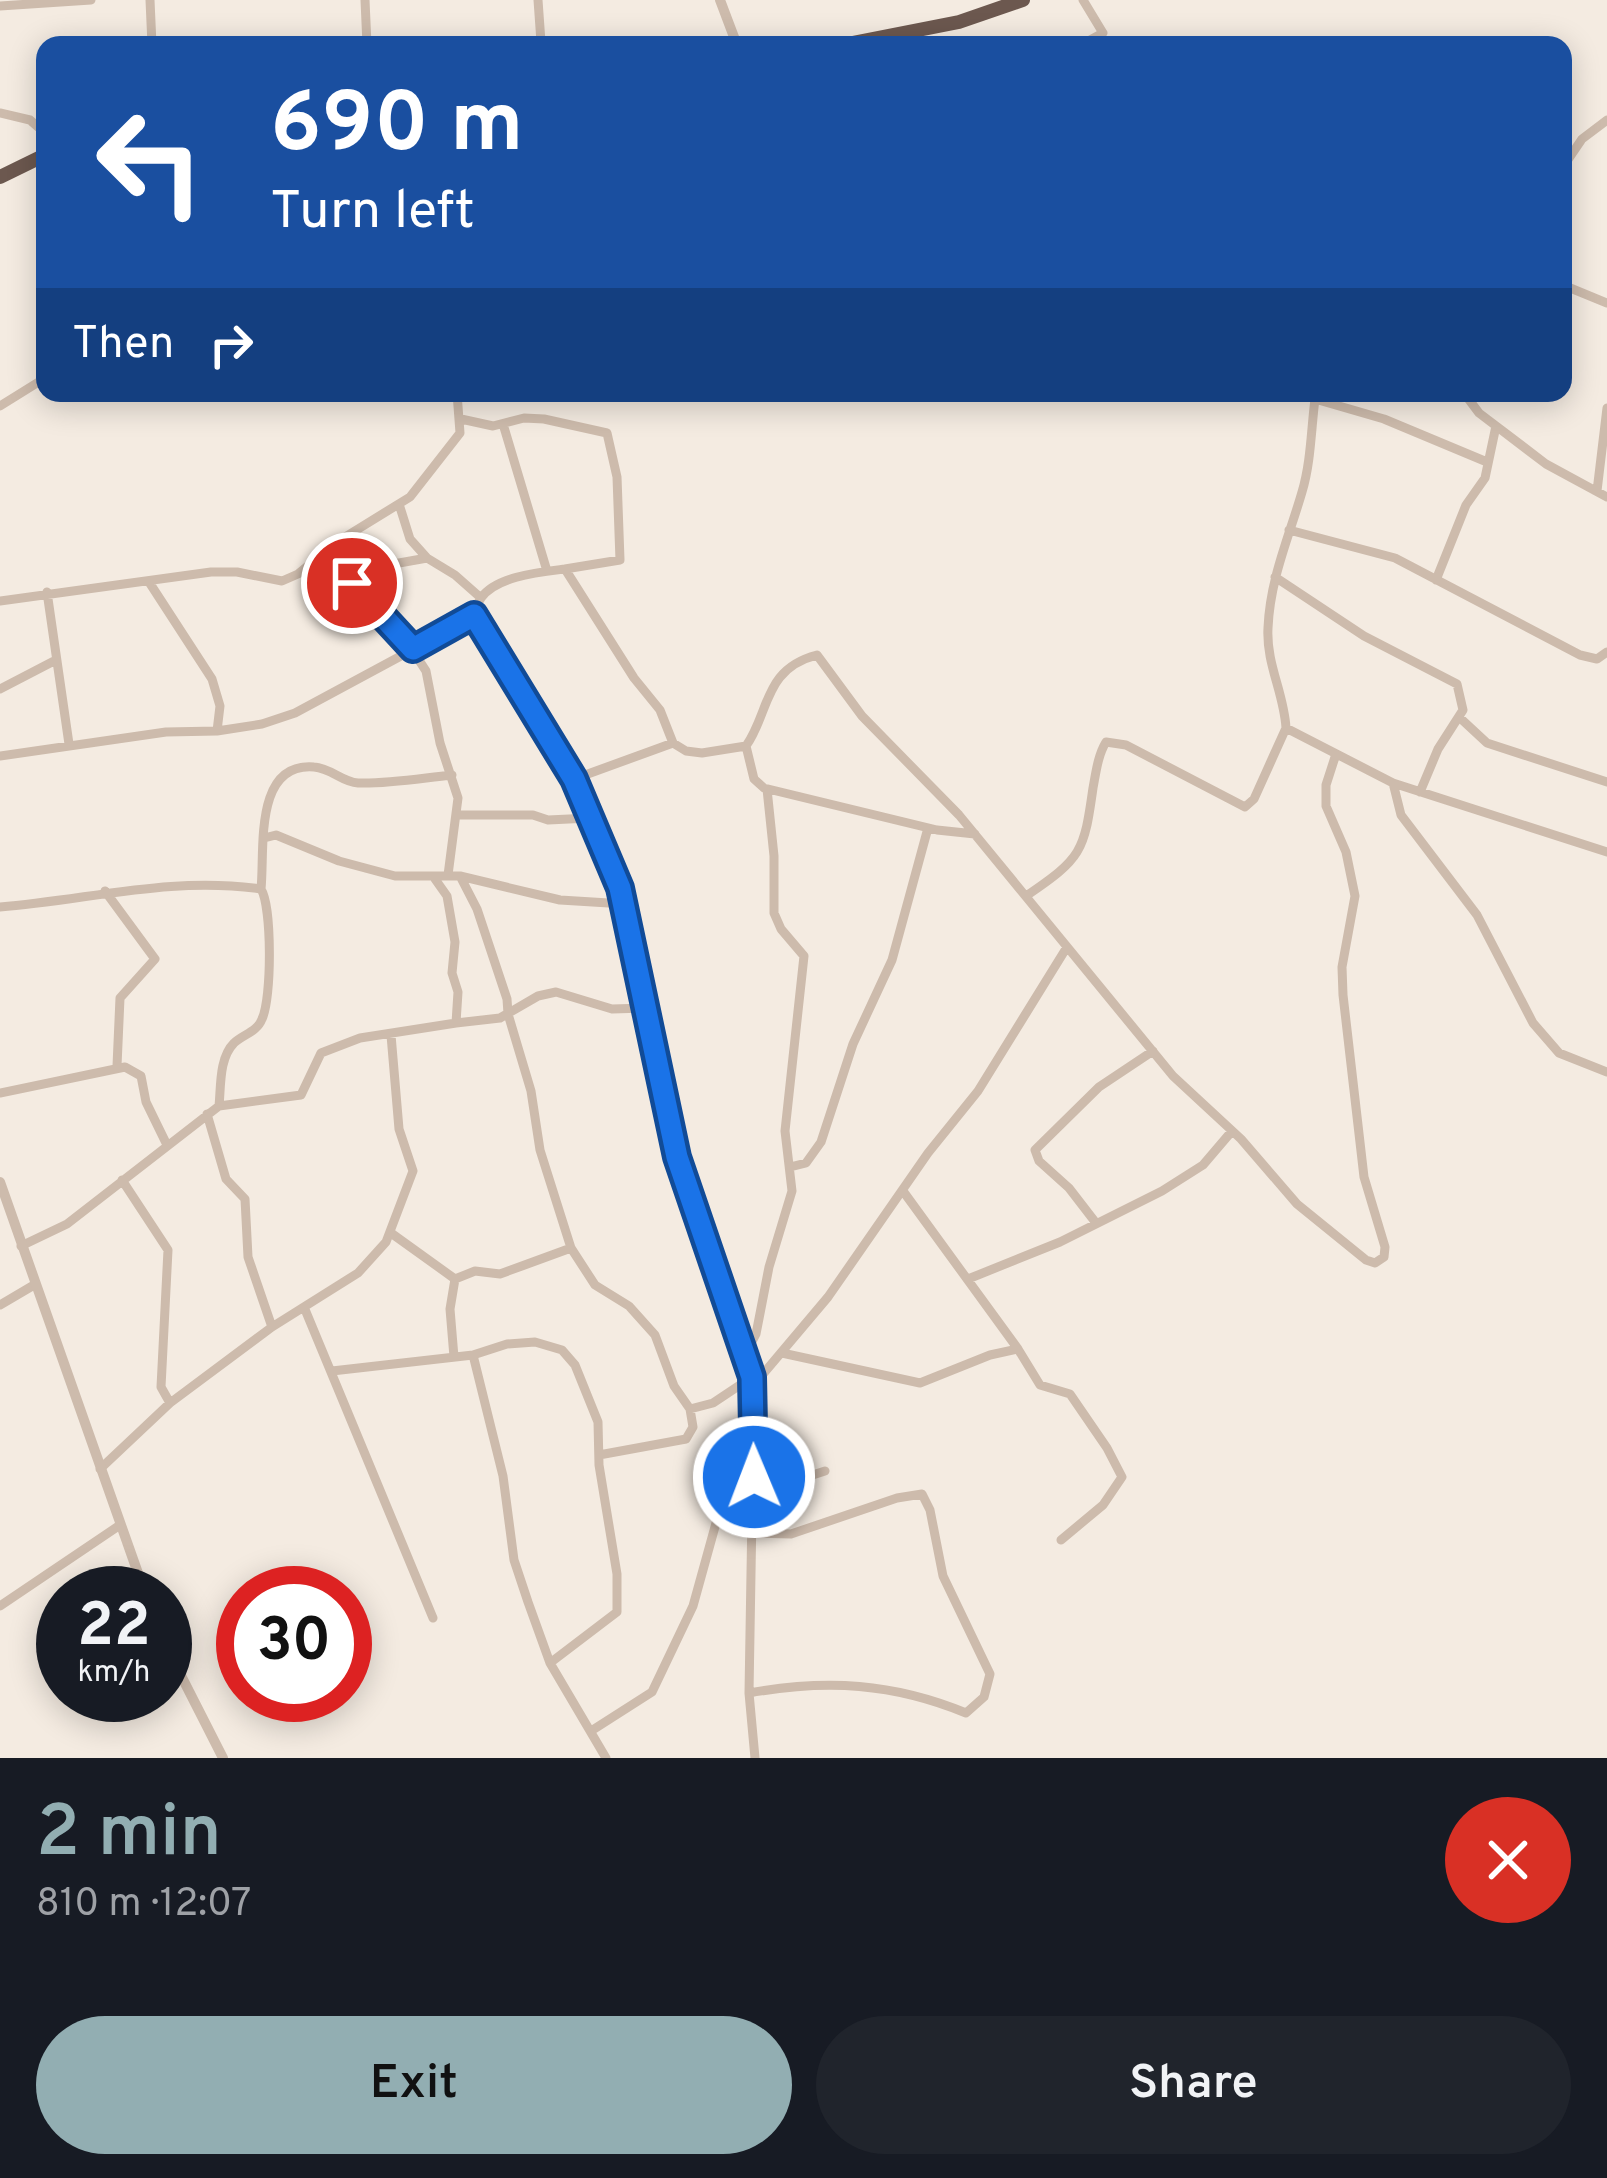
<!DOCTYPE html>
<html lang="en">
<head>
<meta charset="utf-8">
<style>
	body { margin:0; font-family:Overpass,sans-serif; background:#20242c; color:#f1f3f6; height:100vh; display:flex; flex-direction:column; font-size:45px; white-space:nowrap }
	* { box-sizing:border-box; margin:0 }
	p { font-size:39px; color:#9ea1a6 }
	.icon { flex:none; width:66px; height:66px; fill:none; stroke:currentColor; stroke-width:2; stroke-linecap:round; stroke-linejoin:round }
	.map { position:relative; height:1758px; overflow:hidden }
	.sheet { display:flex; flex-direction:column; background:#171b24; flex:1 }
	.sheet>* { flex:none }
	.banner { position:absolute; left:36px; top:36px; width:1536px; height:366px; border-radius:24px; box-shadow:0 6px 30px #0003; background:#1a4fa0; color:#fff; overflow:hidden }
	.speed { position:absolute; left:36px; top:1566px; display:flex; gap:24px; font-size:60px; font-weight:700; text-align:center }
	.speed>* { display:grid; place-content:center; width:156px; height:156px; border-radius:50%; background:#171b24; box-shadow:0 6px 30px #0003; line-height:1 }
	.speed small { font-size:30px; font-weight:400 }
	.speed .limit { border:18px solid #d22; background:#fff; color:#111 }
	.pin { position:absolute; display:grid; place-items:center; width:102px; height:102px; color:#fff; margin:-51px; border:6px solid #fff; border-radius:50%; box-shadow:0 3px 12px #0007 }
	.me { position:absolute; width:132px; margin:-66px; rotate:359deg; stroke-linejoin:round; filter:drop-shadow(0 0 9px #0008) }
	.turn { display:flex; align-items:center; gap:42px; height:252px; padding:0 36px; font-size:54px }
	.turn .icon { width:156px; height:156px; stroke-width:2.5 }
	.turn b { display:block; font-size:84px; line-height:102px }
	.then { display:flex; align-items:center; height:114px; padding:0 36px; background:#0003; gap:24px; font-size:45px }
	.round { display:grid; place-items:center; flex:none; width:126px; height:126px; border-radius:63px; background:#20242c }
	.headline { display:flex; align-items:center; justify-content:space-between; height:204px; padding:0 36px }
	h1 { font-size:72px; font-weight:600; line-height:90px; color:#92aeb2 }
	.primary-button { display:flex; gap:24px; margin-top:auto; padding:24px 36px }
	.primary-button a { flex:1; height:138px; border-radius:72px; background:#92aeb2; color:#111; font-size:48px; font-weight:600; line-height:138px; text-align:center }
	.primary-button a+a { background:#20242c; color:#f1f3f6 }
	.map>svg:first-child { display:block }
</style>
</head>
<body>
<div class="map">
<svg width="1607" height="1758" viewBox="0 0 1607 1758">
	<rect width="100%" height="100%" fill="#f4ebe1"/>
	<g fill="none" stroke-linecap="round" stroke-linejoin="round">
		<!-- minor -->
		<path stroke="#cdbbac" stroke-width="9" d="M150,0l2,45
			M365,0l2,45
			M538,0l3,42
			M0,6l91,-6
			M484,45l57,-4
			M1081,45l22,-12 -20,-33
			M0,113l30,7 15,13
			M1563,167l19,-28 25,-19
			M1563,285l44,18
			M1464,393l15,20 67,51 61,33
			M0,406l45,-28
			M461,419l32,7 31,-8 20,1 63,14 10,44 3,83 -55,9
			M503,424l44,147
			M1487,462l-103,-43 -69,-20c-4,31 -4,63 -13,93 -13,45 -32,87 -34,136 -2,36 16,65 18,100l107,55 214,69
			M1597,491l10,-83
			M399,504l11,35 17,19
			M1289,530l106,28 185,97 17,4 10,-7
			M316,560l24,7 60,64 26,40 14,72 18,55 -10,77
			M340,567l20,3 67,-12 28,17 26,23
			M1275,577l89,59 93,48 6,26 -25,39 -18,43
			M1436,580l30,-75 19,-27 11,-52
			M149,582l63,97 8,27 -3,25
			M47,592l22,152
			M0,601l211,-29h26l45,9 16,-7 39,-32 73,-45 50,-64 -3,-40
			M474,615l100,164 43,98 61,280 49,153 19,43 8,40 -5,300 6,65
			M0,689l54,-28
			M1459,717l28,26 120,39
			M746,746l8,33 10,9 173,42 38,4
			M0,756l166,-24 51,-1 45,-7 33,-11 169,-91c11,-8 10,-13 17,-24 15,-22 60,-26 84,-29l69,109 26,32 13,33 13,8 16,2 44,-7c24,-34 17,-77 71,-91l45,61 97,99 214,261 68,63 56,65 69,56 9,3 9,-6 1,-10 -21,-70 -21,-182 -1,-28 13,-71 -9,-44 -20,-46v-21l10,-31
			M574,779l99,-36
			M1393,783l8,32 76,100 56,108 26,30 48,19
			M456,815h77l15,5 42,-2
			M264,838l12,-3 63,26 56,15h65l100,24 65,4
			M460,876l17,33 30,90 1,15 23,77 9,59 31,98 24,37 34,21 26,29 19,51 16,23 3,18 -7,12 -87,16
			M435,879l12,17 8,46 -3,31 6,19 -2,31 44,-5 38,-22 18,-4 56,17 34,-1
			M261,889c4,-38 -8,-127 53,-122 17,1 28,15 44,16 31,1 64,-5 94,-8
			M105,891l50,68 -35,39 -3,68
			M1026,896c56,-38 58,-44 67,-108 3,-16 5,-33 13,-46l20,3 119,62 9,-8 32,-71
			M0,907c89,-7 170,-31 261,-18 11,18 11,109 1,130 -5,13 -18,15 -28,24 -15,15 -13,43 -15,63
			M0,1093l125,-26 16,9 5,26 20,41
			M207,1114l19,65 19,20 3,58 24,70
			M790,1167l16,-4 15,-21 32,-98 39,-84 36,-132
			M122,1180l46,70 -7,137 9,16
			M903,1191l115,158
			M1096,1223l-27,-35 -30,-27 -4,-11 64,-63 54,-36
			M391,1233l64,46
			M21,1246l46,-22 152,-118 82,-11 20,-42 39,-15 96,-15
			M968,1279l92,-37 102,-51 41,-26 29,-34
			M0,1305l34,-20
			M304,1307l129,311
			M746,1353l10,-19 13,-67 23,-76 -7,-60 19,-175 -23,-27 -7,-16v-57l-7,-67
			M782,1353l138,30 70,-28 28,-6 22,36 30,9 37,54 15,29 -19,28 -42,35
			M473,1355l30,121 11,84 14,42 22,61 56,95
			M454,1357l-4,-48 5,-30 20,-8 25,3 71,-26
			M332,1371l141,-16 34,-11 28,-2 27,8 13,15 23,57 1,43 18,109v38l-67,51
			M753,1386l75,-89 100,-144 50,-62 89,-144
			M690,1409l23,-6 39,-26
			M100,1469l70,-66 102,-76 86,-54 28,-31 27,-71 -14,-42 -8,-94
			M0,1606l120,-81
			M749,1693c78,-14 144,-10 217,20l18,-16 6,-23 -47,-98 -13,-66 -8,-16 -25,4 -106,36 -39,-1
			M591,1731l61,-39 41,-86 33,-119 28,-11 40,5 31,-10"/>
		<!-- tertiary -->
		<path stroke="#cdbbac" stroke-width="10" d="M720,0l17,45
			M0,1182l145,411
			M165,1644l58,114"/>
		<!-- trunk -->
		<path stroke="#6c584f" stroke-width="14" d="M842,45l117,-23 64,-22
			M0,177l45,-22"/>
	</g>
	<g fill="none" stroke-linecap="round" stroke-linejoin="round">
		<!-- route casing -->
		<g stroke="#114b97" stroke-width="30">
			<path id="route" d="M352,583l61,66 61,-34 100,164 46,109 57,269 75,220 2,100"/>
		</g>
		<!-- route -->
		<use href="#route" stroke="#1a73e8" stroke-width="21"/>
	</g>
</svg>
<div class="speed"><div>22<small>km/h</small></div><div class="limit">30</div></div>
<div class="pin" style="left:352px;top:583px;background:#d93025"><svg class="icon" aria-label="arrive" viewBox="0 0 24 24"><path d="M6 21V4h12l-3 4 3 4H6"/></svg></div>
<svg class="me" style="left:754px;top:1477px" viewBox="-20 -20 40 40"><circle r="17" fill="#1a73e8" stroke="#fff" stroke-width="3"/><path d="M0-11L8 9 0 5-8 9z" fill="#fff"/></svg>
<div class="banner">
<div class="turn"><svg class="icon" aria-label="left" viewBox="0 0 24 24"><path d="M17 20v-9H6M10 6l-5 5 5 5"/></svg><div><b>690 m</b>Turn left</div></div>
<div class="then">Then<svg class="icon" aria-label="right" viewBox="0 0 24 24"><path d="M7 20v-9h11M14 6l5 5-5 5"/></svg></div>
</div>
</div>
<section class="sheet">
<div class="headline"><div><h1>2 min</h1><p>810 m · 12:07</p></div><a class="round" style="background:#d93025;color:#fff"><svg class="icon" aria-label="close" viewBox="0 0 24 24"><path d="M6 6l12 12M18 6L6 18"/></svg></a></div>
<div class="primary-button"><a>Exit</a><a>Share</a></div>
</section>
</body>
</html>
